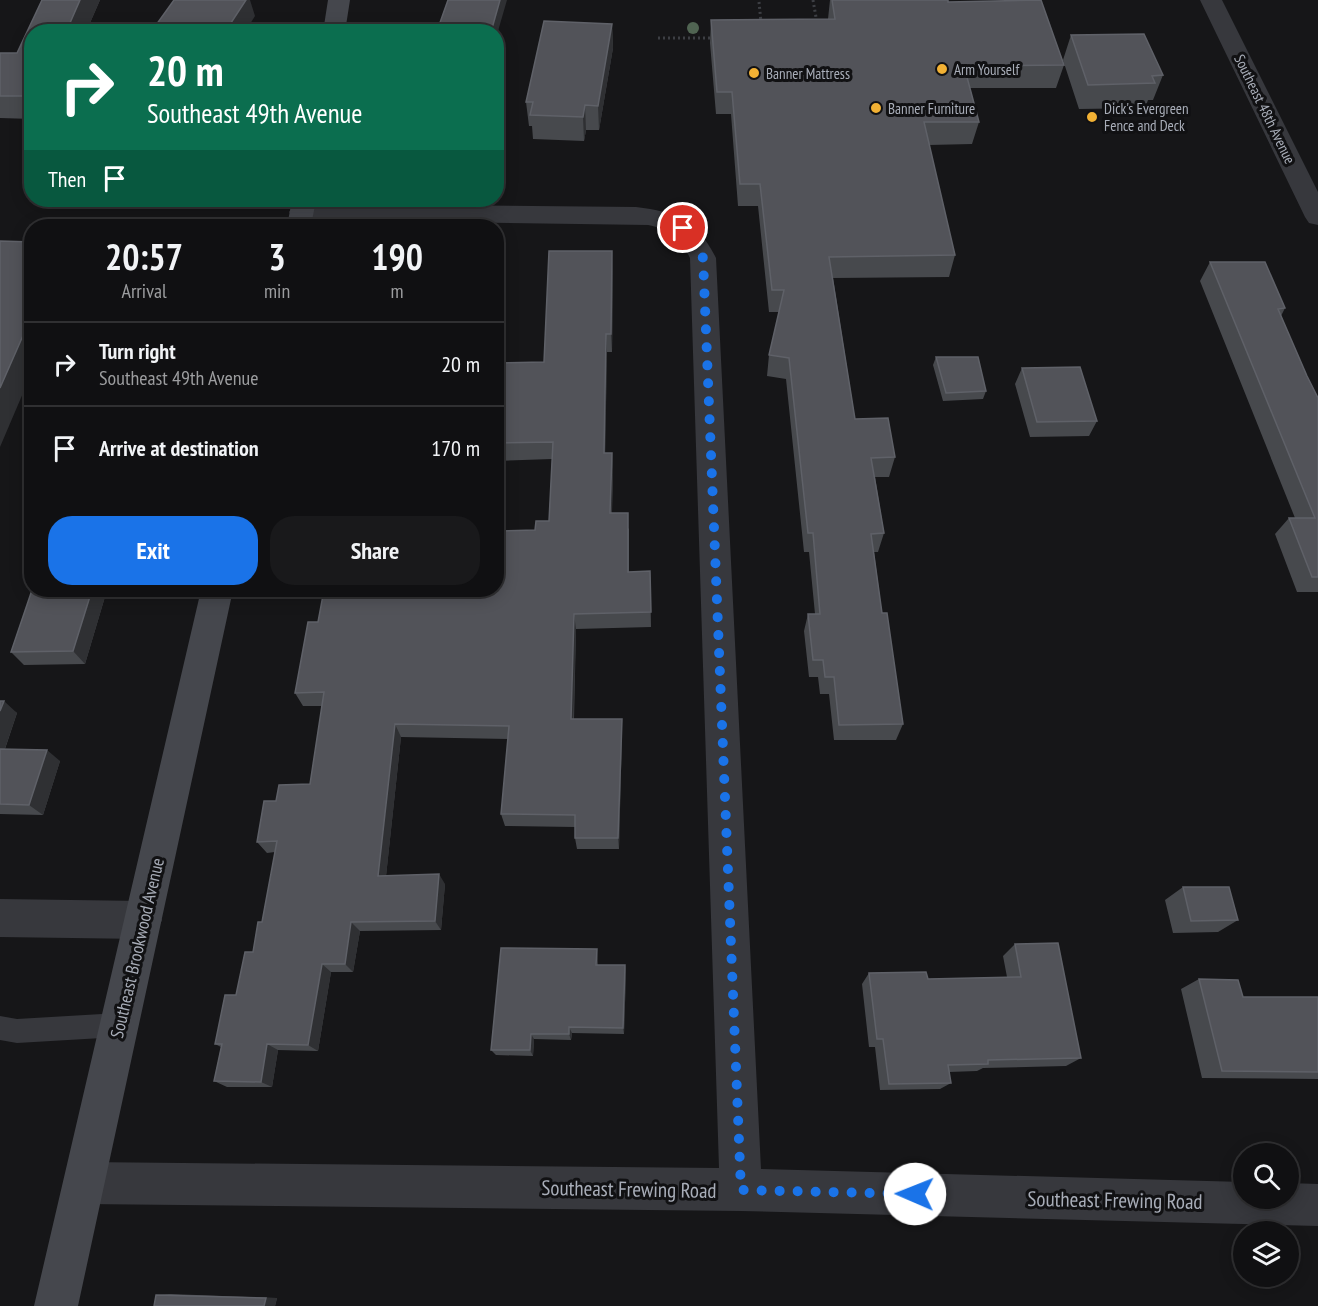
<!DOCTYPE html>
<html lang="en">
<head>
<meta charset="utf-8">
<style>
	body { margin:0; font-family:"PT Sans Narrow",sans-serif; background:#19191b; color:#f1f3f6; height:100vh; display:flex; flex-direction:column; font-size:22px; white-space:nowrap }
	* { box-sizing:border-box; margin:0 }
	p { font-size:20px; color:#9c9d9f }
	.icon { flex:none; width:33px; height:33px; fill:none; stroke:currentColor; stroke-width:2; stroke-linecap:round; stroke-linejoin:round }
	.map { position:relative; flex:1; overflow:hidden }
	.side { position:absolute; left:24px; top:219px; width:480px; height:378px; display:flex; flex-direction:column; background:#101012; border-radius:24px; box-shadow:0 3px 15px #0003,0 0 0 2px #303032 }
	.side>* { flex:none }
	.banner { position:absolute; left:24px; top:24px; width:480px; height:183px; border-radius:24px; box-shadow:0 3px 15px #0003,0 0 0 2px #303032; background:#0b6e4f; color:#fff; overflow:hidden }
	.controls { position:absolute; left:1233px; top:1143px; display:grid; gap:12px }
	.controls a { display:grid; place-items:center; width:66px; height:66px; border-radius:50%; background:#101012; box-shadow:0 3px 15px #0003,0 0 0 2px #303032; font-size:30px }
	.pin { position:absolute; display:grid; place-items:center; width:51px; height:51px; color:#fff; margin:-26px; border:3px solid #fff; border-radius:50%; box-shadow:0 2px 6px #0007 }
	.me { position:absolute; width:66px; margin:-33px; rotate:271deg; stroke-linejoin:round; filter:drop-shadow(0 0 4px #0008) }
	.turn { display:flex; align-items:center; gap:21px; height:126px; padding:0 24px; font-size:27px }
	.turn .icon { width:78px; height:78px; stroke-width:2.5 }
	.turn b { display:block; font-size:42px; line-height:51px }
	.then { display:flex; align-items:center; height:57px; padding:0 24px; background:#0003; gap:12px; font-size:22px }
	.eta { display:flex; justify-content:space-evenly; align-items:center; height:102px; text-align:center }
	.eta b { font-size:36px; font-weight:700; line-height:42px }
	.cta { display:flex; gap:12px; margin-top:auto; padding:12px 24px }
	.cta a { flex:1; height:69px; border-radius:24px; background:#1a73e8; color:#fff; font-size:24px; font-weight:700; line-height:69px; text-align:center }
	.cta a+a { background:#19191b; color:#f1f3f6 }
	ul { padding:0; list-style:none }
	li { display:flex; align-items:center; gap:18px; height:84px; padding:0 24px; border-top:2px solid #303032 }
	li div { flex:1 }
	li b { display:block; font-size:22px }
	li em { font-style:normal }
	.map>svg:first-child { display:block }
</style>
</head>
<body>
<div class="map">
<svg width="1318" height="1306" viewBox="0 0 1318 1306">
	<rect width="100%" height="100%" fill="#161618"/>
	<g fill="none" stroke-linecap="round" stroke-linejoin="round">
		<!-- path -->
		<path stroke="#3d3f44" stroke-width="3" stroke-dasharray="2 3" stroke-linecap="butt" d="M813,0l4,23
			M759,2l2,20
			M658,38h57"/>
		<!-- service -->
		<path fill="#37383d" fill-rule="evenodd" d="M119,1013l8,4 4,8 -4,8 -8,4 -102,6 -17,-3v-24l17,3z"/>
		<!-- minor -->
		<path fill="#37383d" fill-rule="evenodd" d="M1200,0h22l96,192v33l-9,-2 -4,-6z
			M302,204l334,3c41,5 61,13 80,51l45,911 483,13v16h44v-15l30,1v42l-577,-15 -657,-7 -15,-6 -6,-15 6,-15 15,-6 635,6 -29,-910c-9,-19 -21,-29 -42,-33l-346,-5 -9,-2 -4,-6 4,-6z
			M0,899l143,2 13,6 6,13 -6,13 -13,6 -143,-2z"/>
		<!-- secondary -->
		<path fill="#45474d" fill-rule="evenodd" d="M328,0h22l-5,32h-22z
			M292,200h24l-5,26h-24z
			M201,590h32l-155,716h-44z"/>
	</g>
	<!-- trees -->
	<circle fill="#506452" cx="693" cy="28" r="6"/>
	<!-- wall -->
	<path fill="#47494d" d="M42,0h58l-14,32h-54v87l-32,-1v-65h17z
		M830,0h118v2l116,63 -8,23h-86l9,34 -7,22 -43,1 26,110 -6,22 -116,1 22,141 40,38 -6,20h-14l9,56 -6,19h-4l8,61 21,111 -7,16h-62l-5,-46h-9l-2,-17h-9l-5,-46 4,-17h7l-6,-62h-5l-18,-173 -19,-3 2,-21 10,-43h-10l-11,-106h-20l-7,-92h-15l-6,-71 1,-23 117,-1z
		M612,24l1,24 -14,82h-13l-2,11 -51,-2 -1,-13h-3l-3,-24z
		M1071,35l92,40 -10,25h-5l-3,8 -66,1 -16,-49z
		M1210,262l75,46 -4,8 26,60 11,22v194h-21l-22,-58 14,-16h6l-95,-237z
		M613,270l-1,82h-5l-2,101h7l1,17 -1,43 17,16v43l21,-1 1,56 -75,2 -2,90h48v13l-3,117h-42l-2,-11v-11l-70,-1 -4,-12 7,-75 -107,-2 -15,139 59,8 -4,46 -81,1 -7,41h-22l-13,79 -40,-1 -6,37h-45l-13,-6 7,-34 -6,-3 21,-49 17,-43 9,-30 13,-70 -8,1 -10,-11 19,-41 34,-17 12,-78h-19l-8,-13 23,-71 178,-32 39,-60 14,-9 3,-62 -56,2 1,-98 47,-1z
		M936,357l50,34 -3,8 -40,2 -10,-36z
		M1022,368l75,53 -8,15 -59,1 -15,-53z
		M32,590h75l-22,74 -61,1 -13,-13z
		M0,701l17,12 -12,36 55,12 -17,54 -43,-1z
		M1183,887l55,33 -20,12 -45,1 -8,-33z
		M1015,944l66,114 -15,8 -83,2 -6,3 -28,1 2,11 -11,6 -60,1 -5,-43h-6l-7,-63 7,-11 59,6 79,-2 -4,-21z
		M598,957v8h27l1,8 -2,61 -52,-1 -1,7 -37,-1 -1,17 -37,-1 -5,-5z
		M1199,979l44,18h75v82l-116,-1 -21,-89z
		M170,1294l107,4 -2,8 -119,-11z"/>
	<!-- shaded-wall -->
	<path fill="#2f3033" d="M80,0h20l-14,32h-20z
		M246,0h4l5,16 -10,16h-20z
		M500,0h7l-11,38v-6h-5z
		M612,24l1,24 -14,82 -1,-24z
		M585,105l1,25 -2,11 -1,-24z
		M612,251l1,19 -1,82 -1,-18z
		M32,315v57l-32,75v-59z
		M606,334l1,18 -2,118 -1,-17z
		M612,453l1,17 -2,60 -1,-17z
		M92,590h15l-22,74 -12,-13z
		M574,614l2,15 -3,103 -2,-13z
		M4,701l13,12 -16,47 -1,-1v-48z
		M622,719v13l-3,117 -1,-11z
		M395,724l6,13 -16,149 -7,-10z
		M47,750l13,11 -17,54 -14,-10z
		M439,874l6,10 -4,46 -6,-9z
		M351,922l9,9 -7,41 -8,-8z
		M597,949l1,8 -1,15 -1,-7z
		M322,964l9,8 -13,79 -10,-6z
		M625,965l1,8 -2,61 -1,-6z
		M569,1027l3,6 -1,7 -2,-6z
		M531,1034l3,5 -1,17 -3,-6z
		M267,1044l11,6 -6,37 -11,-5z
		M266,1298h11l-2,8h-11z"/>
	<!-- building -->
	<path fill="#525359" stroke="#5f6168" stroke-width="1.5" d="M42,0h38l-14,32h-34v64h-32v-43h17z
		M174,0h72l-21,32h-74z
		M448,0h52l-9,32 -54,-1z
		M832,0h116v2l93,-2 23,65 -100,1 15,56h-55l31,133 -126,2 26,162 33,-1 7,39 -24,1 13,75 -13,1 11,79h5l16,111 -64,1 -5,-48h-9l-2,-17h-10l-5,-46h12l-7,-81h-5l-19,-175 -20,-3 15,-65h-12l-12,-106h-20l-8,-92h-15l-6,-72 124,-1z
		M544,21l68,3 -14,82 -13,-1 -2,12 -53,-2 3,-13h-7z
		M1144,34l19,41 -11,1 3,7 -67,2 -17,-50z
		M0,241l32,1v73l-32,73z
		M549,251h63l-1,83h-5l-2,119h8l-2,60h18v59l22,-1 1,41 -77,2 -3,105h51l-4,119h-43v-23l-74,-1 8,-88 -114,-2 -17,152 61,-2 -4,47 -84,1 -6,42h-23l-14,81 -41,-1 -6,38 -47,-1 8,-37h-7l10,-49h11l9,-43h8l5,-30h4l15,-81 -20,1 7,-41h12l3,-16 31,-1 14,-92 -29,1 13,-71h10l6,-32h172v-59l39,-1 1,-9h13l4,-79 -57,1 1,-80 47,-1z
		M1210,262h55l20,46 -7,1 29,67 11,22v179h-6l-23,-59h26z
		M936,357h42l8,34 -40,2z
		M1080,367l17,54 -60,1 -15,-54z
		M32,590h60l-19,61 -62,1z
		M0,701h4l-4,10z
		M0,749l47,1 -18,55 -29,-1z
		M1183,887h46l9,33 -47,1z
		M1058,943l23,115 -93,2v4l-40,1 3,18 -62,1 -6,-45h-6l-8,-66 57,-1 2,7 93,-2 -6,-33z
		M501,948l96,1 -1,16h29l-2,63 -54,-1v7h-38l-1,16h-39z
		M1199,979l39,1 5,17h75v75l-96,-1z
		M156,1295l110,3 -2,8h-110z"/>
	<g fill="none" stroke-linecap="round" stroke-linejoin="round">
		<!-- route -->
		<path stroke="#1a73e8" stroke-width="10" stroke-dasharray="0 18" d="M683,228l13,14 7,16 38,932 174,4"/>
	</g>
	<!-- markers -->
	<g fill="#f2b134" stroke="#111113" stroke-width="2">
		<circle cx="942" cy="69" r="6"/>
		<circle cx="754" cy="73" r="6"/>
		<circle cx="876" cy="108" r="6"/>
		<circle cx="1092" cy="117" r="6"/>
	</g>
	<g text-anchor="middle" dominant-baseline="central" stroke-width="6" stroke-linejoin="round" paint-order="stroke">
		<!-- far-poi labels -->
		<g font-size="15" fill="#a8adb8" stroke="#111113" text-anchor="start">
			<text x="954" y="69">Arm Yourself</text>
			<text x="766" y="73">Banner Mattress</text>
			<text x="888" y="108">Banner Furniture</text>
			<text x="1104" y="108">Dick's Evergreen<tspan x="1104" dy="17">Fence and Deck</tspan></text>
		</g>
		<!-- far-street labels -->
		<g font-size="15" fill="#a8adb8" stroke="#111113">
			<text transform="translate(1265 109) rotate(64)">Southeast 48th Avenue</text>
		</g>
		<!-- street labels -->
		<g font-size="18" fill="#a8adb8" stroke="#111113">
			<text transform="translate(137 948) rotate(-77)">Southeast Brookwood Avenue</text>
		</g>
		<!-- near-street labels -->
		<g font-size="21" fill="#a8adb8" stroke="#111113">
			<text transform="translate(629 1189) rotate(1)">Southeast Frewing Road</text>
			<text transform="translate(1115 1200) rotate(1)">Southeast Frewing Road</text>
		</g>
	</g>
</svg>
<div class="controls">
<a><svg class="icon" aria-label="search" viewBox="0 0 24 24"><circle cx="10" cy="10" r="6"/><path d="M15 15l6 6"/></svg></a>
<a><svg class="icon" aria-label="layers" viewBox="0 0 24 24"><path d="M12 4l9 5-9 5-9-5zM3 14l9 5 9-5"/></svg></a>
</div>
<div class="pin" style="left:683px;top:228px;background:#d93025"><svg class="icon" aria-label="arrive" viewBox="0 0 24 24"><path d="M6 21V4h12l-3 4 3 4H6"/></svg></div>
<svg class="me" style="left:915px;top:1194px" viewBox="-20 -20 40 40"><circle r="19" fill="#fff"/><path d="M0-13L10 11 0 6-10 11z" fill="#1a73e8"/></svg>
<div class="banner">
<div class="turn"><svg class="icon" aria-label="right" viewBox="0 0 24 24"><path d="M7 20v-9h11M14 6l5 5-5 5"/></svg><div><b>20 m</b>Southeast 49th Avenue</div></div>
<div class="then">Then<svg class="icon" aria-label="arrive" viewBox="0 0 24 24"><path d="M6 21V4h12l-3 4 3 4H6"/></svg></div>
</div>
<section class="side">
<div class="eta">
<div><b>20:57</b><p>Arrival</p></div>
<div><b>3</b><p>min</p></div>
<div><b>190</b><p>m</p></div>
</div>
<ul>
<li><svg class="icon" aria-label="right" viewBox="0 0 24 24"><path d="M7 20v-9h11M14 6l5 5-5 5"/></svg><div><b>Turn right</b><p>Southeast 49th Avenue</p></div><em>20 m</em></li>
<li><svg class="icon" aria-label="arrive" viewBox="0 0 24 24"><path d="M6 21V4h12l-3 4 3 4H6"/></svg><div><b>Arrive at destination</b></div><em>170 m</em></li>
</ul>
<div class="cta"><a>Exit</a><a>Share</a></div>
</section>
</div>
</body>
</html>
